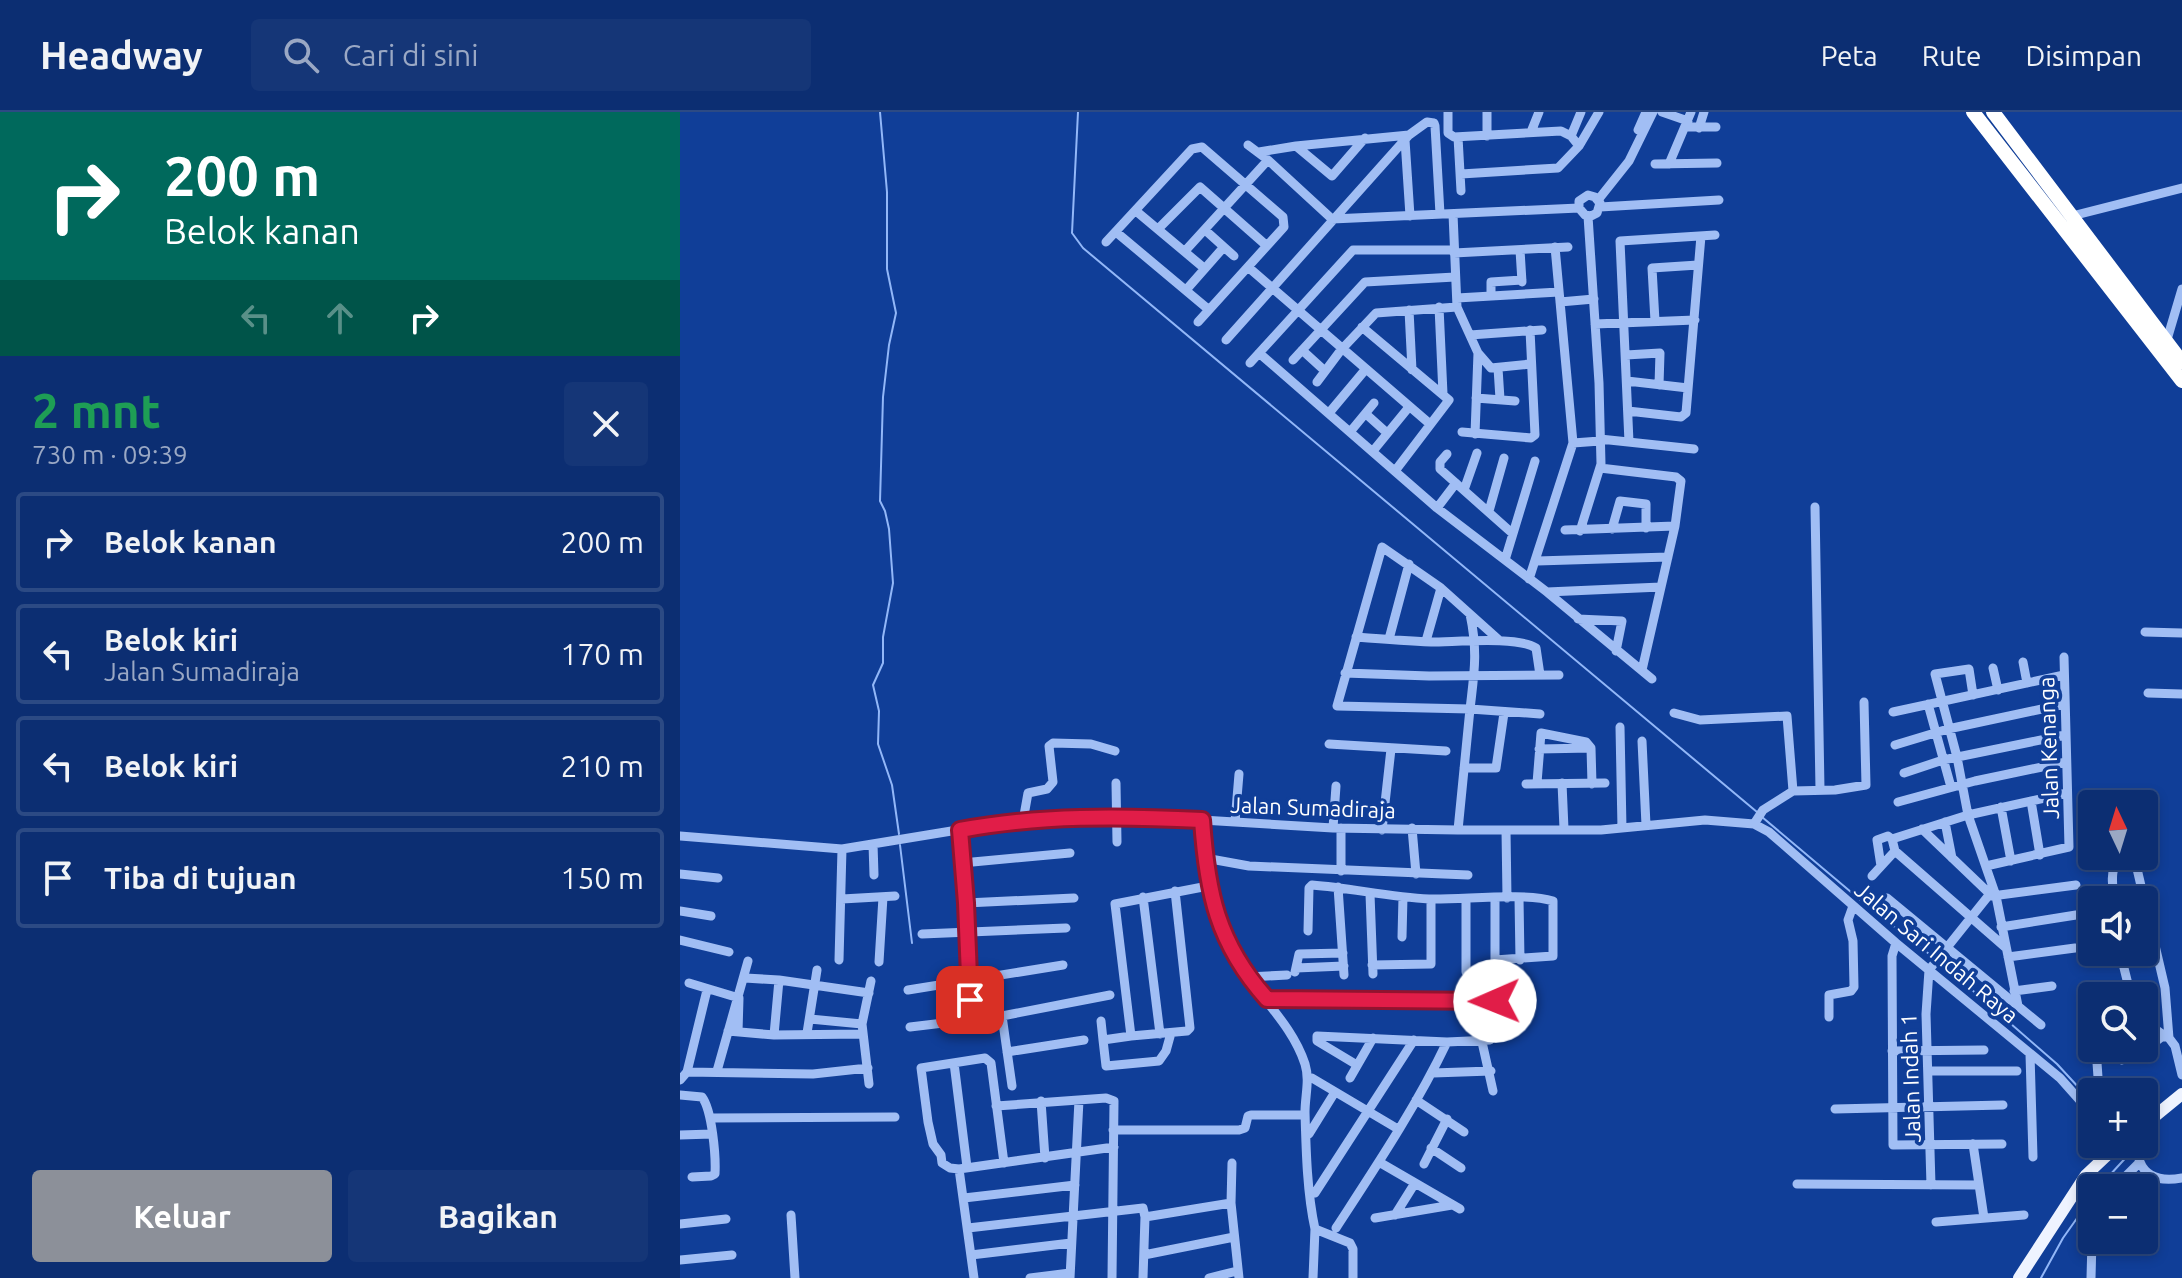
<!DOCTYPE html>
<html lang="id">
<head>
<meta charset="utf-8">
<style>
	body { margin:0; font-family:Ubuntu,sans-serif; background:#153677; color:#f1f3f6; height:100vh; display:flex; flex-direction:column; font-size:30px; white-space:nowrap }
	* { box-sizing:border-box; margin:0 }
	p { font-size:26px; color:#9aa8c4 }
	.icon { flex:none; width:44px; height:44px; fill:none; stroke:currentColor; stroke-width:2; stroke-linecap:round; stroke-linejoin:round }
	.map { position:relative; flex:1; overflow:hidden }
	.panel { display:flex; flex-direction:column; background:#0c2e72; width:680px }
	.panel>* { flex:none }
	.banner { background:#00695c; color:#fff; overflow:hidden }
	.needle { width:52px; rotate:356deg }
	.buttons { position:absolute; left:1398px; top:678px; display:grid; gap:16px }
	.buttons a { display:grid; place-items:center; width:80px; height:80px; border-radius:8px; background:#0c2e72; box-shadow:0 4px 12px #0003,0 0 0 2px #2c4a84; font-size:40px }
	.pin { position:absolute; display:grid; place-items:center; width:68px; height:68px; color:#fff; margin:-34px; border-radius:16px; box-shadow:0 4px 12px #0006 }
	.me { position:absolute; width:88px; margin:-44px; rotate:269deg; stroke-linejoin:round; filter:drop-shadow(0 0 6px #0008) }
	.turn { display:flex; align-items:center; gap:28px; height:168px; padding:0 32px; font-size:36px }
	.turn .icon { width:104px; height:104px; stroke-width:2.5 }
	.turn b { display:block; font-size:56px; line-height:68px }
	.lanes { display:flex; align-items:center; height:76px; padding:0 32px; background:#0003; justify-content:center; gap:40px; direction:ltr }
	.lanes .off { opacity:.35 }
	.round { display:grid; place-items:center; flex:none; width:84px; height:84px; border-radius:8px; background:#153677 }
	.summary { display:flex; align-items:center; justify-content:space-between; height:136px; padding:0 32px }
	h1 { font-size:48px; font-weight:700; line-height:60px; color:#1e9e55 }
	.primary-button { display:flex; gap:16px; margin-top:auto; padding:16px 32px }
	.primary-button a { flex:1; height:92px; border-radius:8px; background:#8c9099; color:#fff; font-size:32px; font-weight:700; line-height:92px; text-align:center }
	.primary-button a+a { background:#153677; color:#f1f3f6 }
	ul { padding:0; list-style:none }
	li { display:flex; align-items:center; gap:24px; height:100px; margin:0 16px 12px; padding:0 16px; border:4px solid #2c4a84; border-radius:8px }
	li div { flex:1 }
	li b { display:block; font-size:30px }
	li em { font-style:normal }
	header { display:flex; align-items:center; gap:48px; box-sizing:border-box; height:112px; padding:0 40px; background:#0c2e72; border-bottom:2px solid #2c4a84 }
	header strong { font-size:38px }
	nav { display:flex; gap:44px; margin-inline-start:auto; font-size:28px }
	.search { width:560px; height:72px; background:#153677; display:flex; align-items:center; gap:20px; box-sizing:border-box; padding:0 28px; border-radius:8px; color:#9aa8c4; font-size:30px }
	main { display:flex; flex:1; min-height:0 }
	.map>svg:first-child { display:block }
</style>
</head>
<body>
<header>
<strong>Headway</strong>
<div class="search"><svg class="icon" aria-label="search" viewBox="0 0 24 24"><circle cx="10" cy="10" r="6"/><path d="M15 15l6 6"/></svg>Cari di sini</div>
<nav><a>Peta</a><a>Rute</a><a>Disimpan</a></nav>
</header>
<main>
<section class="panel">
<div class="banner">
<div class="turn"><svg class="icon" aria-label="right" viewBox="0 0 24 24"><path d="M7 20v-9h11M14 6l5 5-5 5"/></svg><div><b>200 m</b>Belok kanan</div></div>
<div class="lanes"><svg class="icon off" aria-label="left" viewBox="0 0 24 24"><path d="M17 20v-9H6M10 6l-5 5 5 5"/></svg><svg class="icon off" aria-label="ahead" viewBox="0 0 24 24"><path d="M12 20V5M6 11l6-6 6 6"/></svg><svg class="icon" aria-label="right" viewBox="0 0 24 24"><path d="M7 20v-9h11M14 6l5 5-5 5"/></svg></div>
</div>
<div class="summary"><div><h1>2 mnt</h1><p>730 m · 09:39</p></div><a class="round"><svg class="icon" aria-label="close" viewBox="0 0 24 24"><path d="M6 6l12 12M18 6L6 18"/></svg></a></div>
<ul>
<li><svg class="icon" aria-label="right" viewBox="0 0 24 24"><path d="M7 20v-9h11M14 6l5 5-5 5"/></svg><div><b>Belok kanan</b></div><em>200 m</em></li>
<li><svg class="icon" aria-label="left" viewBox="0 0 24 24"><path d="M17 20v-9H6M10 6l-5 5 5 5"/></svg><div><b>Belok kiri</b><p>Jalan Sumadiraja</p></div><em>170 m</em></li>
<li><svg class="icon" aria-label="left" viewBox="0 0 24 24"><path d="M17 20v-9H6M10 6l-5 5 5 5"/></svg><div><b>Belok kiri</b></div><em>210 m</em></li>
<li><svg class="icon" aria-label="arrive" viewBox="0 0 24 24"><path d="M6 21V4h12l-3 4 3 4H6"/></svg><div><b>Tiba di tujuan</b></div><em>150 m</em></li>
</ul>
<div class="primary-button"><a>Keluar</a><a>Bagikan</a></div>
</section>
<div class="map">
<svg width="1502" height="1166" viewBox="0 0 1502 1166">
	<rect width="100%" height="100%" fill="#103e98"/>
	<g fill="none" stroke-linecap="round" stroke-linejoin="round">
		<!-- stream -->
		<path stroke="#92b7f8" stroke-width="2" d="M200,0l7,80v77l9,44 -7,32 -6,52 -3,104 5,10 4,18 4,54 -10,54v26l-10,22 6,26 -1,33 14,41 7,49
			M398,0l-6,121 11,15 674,564
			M1082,705l102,86 69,54
			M220,733l12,98
			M1261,851l116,101 35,38
			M1418,1076l33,-36 -6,-7
			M1361,1166l22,-40 29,-41"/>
		<!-- minor -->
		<path stroke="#a1bef4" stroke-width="9" d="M768,0v21l6,4 107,-6 10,5 8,10
			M807,0v24
			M982,0l26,9
			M1005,15h31
			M1019,16l5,-16
			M958,18l8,-18
			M851,20l8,-20
			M891,24l10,-24
			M778,25l3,54
			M725,28l5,76
			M568,33l20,15 64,59 247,-11 6,7 6,1 6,-3 3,-10 -5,-6 -7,-2 -9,6v7
			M616,34l36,30 33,-38
			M579,40l37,-6 113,-11
			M975,52l62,-1
			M989,52l22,-52
			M781,62l97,-6 21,-22 20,-34
			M918,88l31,-39 24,-49
			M920,95l119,-7
			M456,99l68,57
			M773,102l4,93 21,46 13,15 39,-4
			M1392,104l110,-28
			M478,117l42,-42 67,59
			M525,118l29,26
			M436,120l92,77
			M426,130l86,-93 10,-2 81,70 1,10 -86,95
			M840,138l2,32
			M505,139l83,-91
			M774,141l114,-6
			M568,155l182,157
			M506,178l37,-42
			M811,184v-14l31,-2
			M777,186l102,-6
			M880,190l34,-3
			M759,195l4,87
			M729,198l3,60
			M975,209l-3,-53 46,-3
			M915,212l100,-4
			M682,215l87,73 -54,71
			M790,223l72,-5
			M546,228l183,-205 18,-13 7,1 1,3 5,88
			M1486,231l16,-54
			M622,238l23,21
			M579,241l178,155 110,84 105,87
			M946,243l34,-2 -1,32
			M613,248l72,-78 90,-5
			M570,251l103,-113h101
			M818,256l2,31
			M947,269l61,7
			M637,270l24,-32 35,-37 81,-6
			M796,286l39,3
			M948,299l53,6 5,-4 15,-177
			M649,301l36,-43
			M686,302l20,18
			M670,320l24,-29
			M782,320l69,6 4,-3 -5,-105
			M795,322l3,-81
			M920,327l94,10
			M949,330l-9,-201 95,-6
			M893,331l27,-2
			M693,339l36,-44
			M767,342l-7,8v7l72,64
			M920,356l76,9 5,4 -6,45 -33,144
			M784,378l13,-37
			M1135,395l5,282
			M757,396l19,-25
			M809,399l15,-53
			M932,417l8,-28 26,3v24
			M885,418l110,-4
			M900,419l21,-67 -2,-81 -11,-167
			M825,448l30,-99
			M857,449l131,-4
			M849,467l44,-136 -18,-196
			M867,480l114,-5
			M898,507l44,2 -6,30
			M1465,520l37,1
			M676,525c25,2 50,4 75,5 25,0 87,-6 105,6l4,27
			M709,527l20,-75
			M819,528l-58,-52 -59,-41 -45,159 133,3 70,5
			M746,529l15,-53
			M1343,550l4,21
			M1313,556l5,22
			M665,561l84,3 130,-1
			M1468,581l34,1
			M1293,583l-4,-26 -34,5 22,83 11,58 28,81 22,110
			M1248,592l23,83
			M1213,600l171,-37
			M994,601l26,7 87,-4 6,75 42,-1 31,-5 -2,-83
			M940,615l2,101
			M962,629l4,84
			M649,632l117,7
			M1215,633l53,-16 117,-25
			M859,637l52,-1
			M784,656h32l8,-55
			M1224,661l39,-13 122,-25
			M436,671l1,59
			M857,671l4,-50 45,9 5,6 1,36
			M882,671l2,46
			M846,672l79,-1
			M1351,689l9,54
			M1218,690l77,-21 91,-19
			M1321,695l10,54
			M522,708c4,59 12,107 46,157 20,28 46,53 57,87 5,16 0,32 0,48 1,37 2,81 10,117l35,14 3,6v29
			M343,709l5,-28 19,-4 6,-7 -4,-36 4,-3 38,1 24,7
			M555,710l4,-48
			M1265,710l7,36
			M1074,712l9,-14 30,-19
			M653,716l3,-42
			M732,716l4,46
			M1242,717l70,67 84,-11
			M280,718l6,73 1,78 5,38
			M702,718l9,-81
			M778,718c4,-37 7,-74 11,-111 4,-41 10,-63 1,-105
			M826,718l1,68
			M0,724l162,13 146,-24 128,-7 86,2 131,8 125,2h143l104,-10 49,4 15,8 127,111 164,135 32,36
			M193,732l1,31
			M1454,744l31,132 4,50 6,8 7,29
			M525,746l44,8 219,9
			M282,751l108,-10
			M1201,754l-4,-26 11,-4 4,3
			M1306,754l83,-19 -5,-190
			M661,759v-43
			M0,762l38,4
			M1192,764l23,-25
			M658,775l6,88
			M495,779l15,137 -3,3 -56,5 -16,-132 93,-18
			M690,782l3,80
			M463,785l17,137
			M839,786l1,62
			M1207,786l154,127
			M162,787l53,-3
			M786,787v73
			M1434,788c-2,-25 -7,-37 20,-44
			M286,791l108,-5
			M0,799l31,5
			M1321,815l75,-12
			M628,819l1,-43 3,-3c39,3 77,12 117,14 33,1 96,-7 124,2v55l-58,4
			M242,822l144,-6
			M722,825l1,-40
			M0,828l49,12
			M1216,831l-4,13 1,189 109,-1
			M1325,835l-110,-96 -3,-12 76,-24 99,-22
			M1440,840l11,44
			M1328,845l67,-9
			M159,848l3,-111
			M199,850l4,-65
			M692,853l59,-1v-65
			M616,856l48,-2
			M615,860l4,-18 44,-1
			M568,865l39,-2
			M65,866l34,2 90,13
			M9,871l50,15 -1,34
			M228,878l155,-25
			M1334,879l38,-5
			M587,887l228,2
			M322,904l10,70
			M1149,905v-22l22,-4 3,-4 -1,-46 -5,-21 5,-14
			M130,907l52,5
			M421,909l2,19
			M1464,909l22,16
			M230,915l92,-11 108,-21
			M48,919l46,4 89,-1
			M127,921l10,-63
			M94,923l5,-55
			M451,924l-28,4 3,26 53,-5 7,-10 5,-18
			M802,930l11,49
			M1416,936l3,44
			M1212,939l92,-1
			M327,940l77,-12
			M1350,942l3,103
			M1442,948l24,-11 17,-13
			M274,951l13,104
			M677,953l-40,-24v-5l130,6 43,-2 5,-10v-132
			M37,959l31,-110
			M1248,959h89
			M7,960l20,-82
			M753,961l58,-2
			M632,966l86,51
			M670,966l23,-40
			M0,968l7,-8 126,2 55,-6
			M189,972l-7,-60 9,-43
			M0,983l22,2c10,13 14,59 13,77l-4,2 -19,1
			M736,988l48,32
			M361,989l4,57
			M316,994l110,-8 8,3 -2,177
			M1155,997l168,-4
			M30,1006l185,-1
			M433,1018h126l6,-2 3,-12 3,-1h54
			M629,1022l26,-42
			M0,1023l32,-1
			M1293,1032l11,74
			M751,1036l30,20
			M699,1050l81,47
			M1460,1050c7,18 25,19 42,16
			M324,1051l-13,-100 -6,-5 -64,10 7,54 5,22 8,11 1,8 8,5 9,1 155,-22
			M552,1051l-1,40 8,75
			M744,1052l23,-45
			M279,1057l15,109
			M1117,1072l181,1
			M1251,1073l-5,-171 3,-44 60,-75
			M1434,1076l26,-26 -6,-18
			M635,1081l99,-153
			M284,1086l111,-13
			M111,1103l4,63
			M715,1103l20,-32
			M465,1105l86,-14
			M695,1106l77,-13
			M1256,1110l88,-7
			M0,1112l46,-5
			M288,1116l175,-20 2,9 -2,61
			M656,1116c39,-60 80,-121 111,-186
			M291,1143l100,-12
			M464,1143l90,-18
			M0,1148l52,-5
			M350,1166l40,-5
			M390,1166l9,-178
			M529,1166l28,-7
			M633,1166l2,-49
			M1411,1166l1,-38"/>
		<!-- major -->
		<path stroke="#eef3ff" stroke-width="12" d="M1464,1013l38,-31
			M1339,1166l67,-103 33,-31"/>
		<!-- highway -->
		<path stroke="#fff" stroke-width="14" d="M1293,0l209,269
			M1313,0l189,250"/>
	</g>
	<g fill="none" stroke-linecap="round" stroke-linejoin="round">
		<!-- route casing -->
		<g stroke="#92132f" stroke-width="20">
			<path id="route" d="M290,888l-4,-97 -6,-73c79,-15 162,-14 242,-10 5,72 15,123 65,179l228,2"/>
		</g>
		<!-- route -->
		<use href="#route" stroke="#e11d48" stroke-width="14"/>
	</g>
	<g text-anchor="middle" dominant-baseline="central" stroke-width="7" stroke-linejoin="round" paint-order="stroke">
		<!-- street labels -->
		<g font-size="22" fill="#fff" stroke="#103e98">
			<text transform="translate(1368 636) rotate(-92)">Jalan Kenanga</text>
			<text transform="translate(633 695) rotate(2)">Jalan Sumadiraja</text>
			<text transform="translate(1257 840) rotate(40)">Jalan Sari Indah Raya</text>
			<text transform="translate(1230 966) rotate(-92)">Jalan Indah 1</text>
		</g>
	</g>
</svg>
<div class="buttons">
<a><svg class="needle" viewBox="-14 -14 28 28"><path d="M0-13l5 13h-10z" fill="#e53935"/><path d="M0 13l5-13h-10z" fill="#9aa8c4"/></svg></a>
<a><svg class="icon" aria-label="sound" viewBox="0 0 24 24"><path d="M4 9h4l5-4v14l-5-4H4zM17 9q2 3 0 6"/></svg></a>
<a><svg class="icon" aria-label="search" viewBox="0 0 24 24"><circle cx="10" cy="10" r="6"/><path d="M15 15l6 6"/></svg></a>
<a>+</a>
<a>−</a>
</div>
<div class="pin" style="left:290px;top:888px;background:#d93025"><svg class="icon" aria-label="arrive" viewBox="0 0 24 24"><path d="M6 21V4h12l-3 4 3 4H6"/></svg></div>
<svg class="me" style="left:815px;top:889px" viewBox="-20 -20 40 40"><circle r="19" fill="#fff"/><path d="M0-13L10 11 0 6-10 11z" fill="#e11d48"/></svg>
</div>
</main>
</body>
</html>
